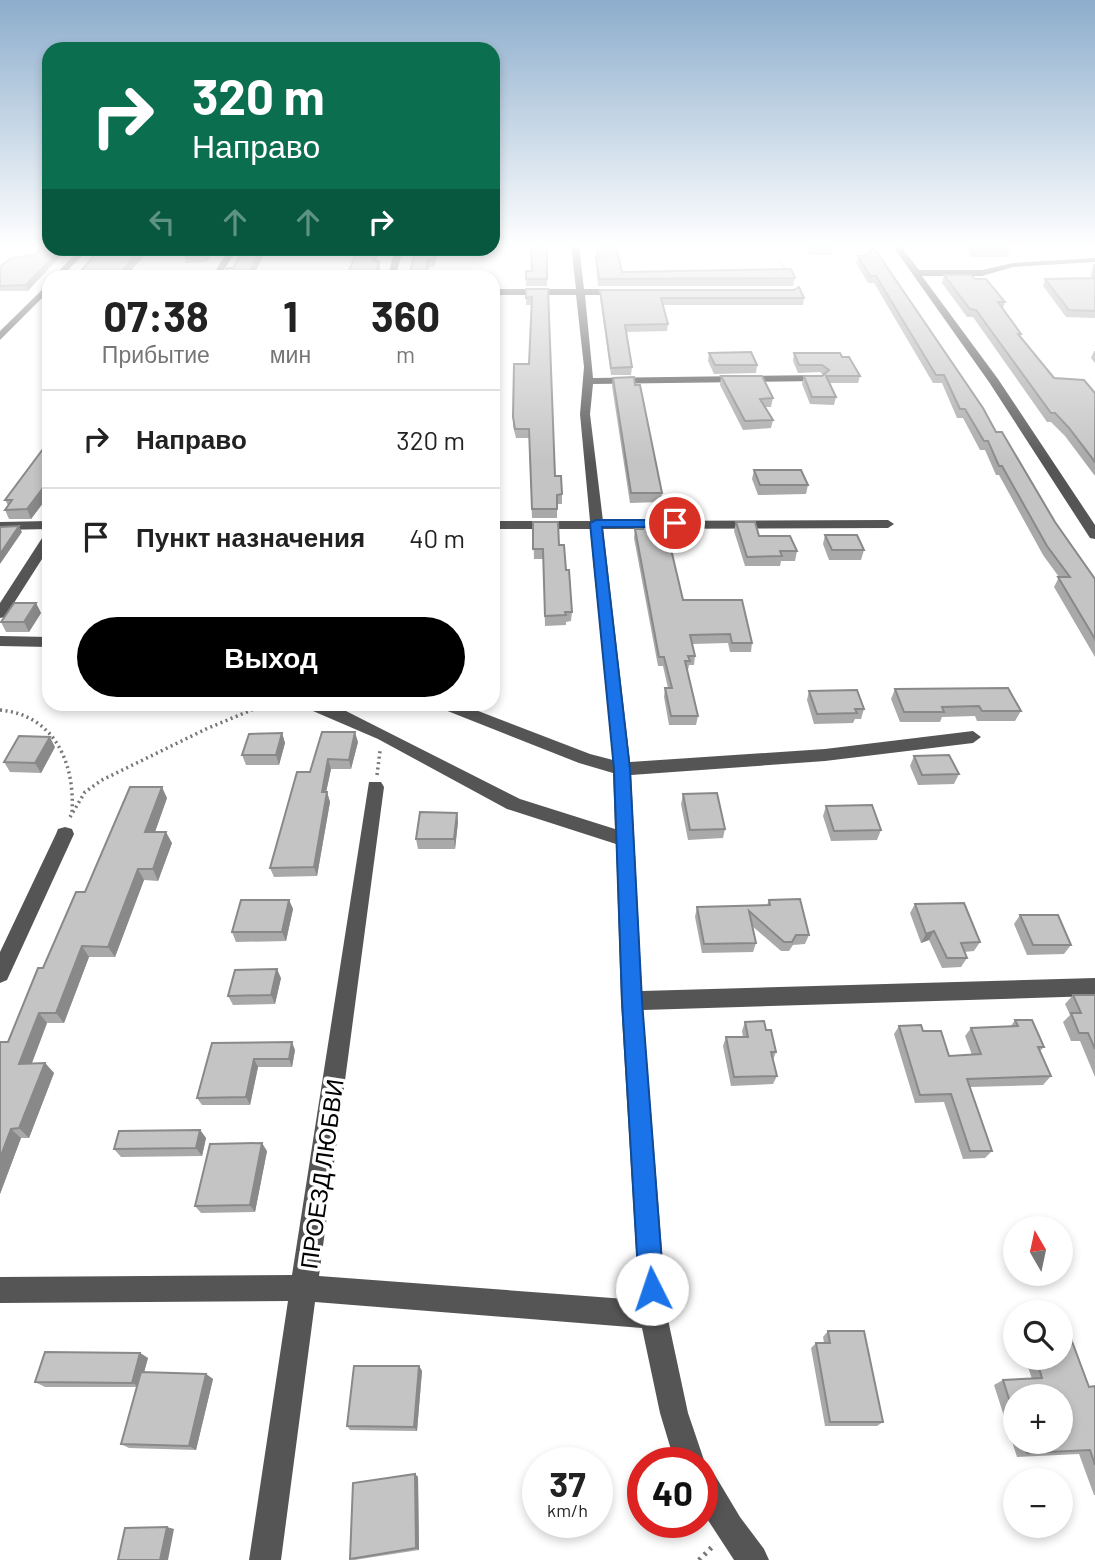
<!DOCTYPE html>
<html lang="ru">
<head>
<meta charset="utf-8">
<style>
	body { margin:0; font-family:Barlow,sans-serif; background:#f6f6f6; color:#222; height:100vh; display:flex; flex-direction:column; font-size:26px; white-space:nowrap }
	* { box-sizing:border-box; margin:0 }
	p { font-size:23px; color:#767676 }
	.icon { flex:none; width:38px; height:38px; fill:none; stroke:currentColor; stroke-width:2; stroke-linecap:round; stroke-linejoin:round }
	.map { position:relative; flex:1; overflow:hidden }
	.side { position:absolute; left:42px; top:270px; width:458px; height:441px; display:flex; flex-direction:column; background:#fff; border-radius:21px; box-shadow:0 4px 10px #0003 }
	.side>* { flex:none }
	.hud { position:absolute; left:42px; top:42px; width:458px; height:214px; border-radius:21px; box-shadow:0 4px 10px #0003; background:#0b6e4f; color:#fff; overflow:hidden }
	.needle { width:46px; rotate:351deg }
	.fabs { position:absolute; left:1003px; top:1216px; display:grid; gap:14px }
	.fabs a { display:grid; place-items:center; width:70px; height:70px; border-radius:50%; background:#fff; box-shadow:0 4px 10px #0003; font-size:35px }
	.speed { position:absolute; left:522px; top:1447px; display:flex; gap:14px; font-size:35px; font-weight:700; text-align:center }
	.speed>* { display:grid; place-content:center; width:91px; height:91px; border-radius:50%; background:#fff; box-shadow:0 4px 10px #0003; line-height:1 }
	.speed small { font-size:18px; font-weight:400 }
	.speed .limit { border:10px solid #d22; background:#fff; color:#111 }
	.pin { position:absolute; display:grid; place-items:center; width:60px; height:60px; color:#fff; margin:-30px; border:4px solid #fff; border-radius:50%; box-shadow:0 2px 7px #0007 }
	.me { position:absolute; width:77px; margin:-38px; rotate:356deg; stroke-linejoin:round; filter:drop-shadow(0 0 5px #0008) }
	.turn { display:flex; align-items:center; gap:24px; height:147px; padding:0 35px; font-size:32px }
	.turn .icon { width:91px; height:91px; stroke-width:2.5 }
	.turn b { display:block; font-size:49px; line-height:60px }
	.lanes { display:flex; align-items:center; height:66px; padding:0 35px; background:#0003; justify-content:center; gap:35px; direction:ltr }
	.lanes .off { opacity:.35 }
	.eta { display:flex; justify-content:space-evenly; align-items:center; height:119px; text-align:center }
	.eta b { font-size:42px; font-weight:700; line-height:49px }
	.primary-button { display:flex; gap:14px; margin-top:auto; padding:14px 35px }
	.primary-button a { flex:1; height:80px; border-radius:42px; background:#000; color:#fff; font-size:28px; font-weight:700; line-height:80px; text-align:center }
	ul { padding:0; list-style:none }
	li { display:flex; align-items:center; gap:21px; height:98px; padding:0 35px; border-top:2px solid #e0e0e0 }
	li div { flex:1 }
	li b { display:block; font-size:26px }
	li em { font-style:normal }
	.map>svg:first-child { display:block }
</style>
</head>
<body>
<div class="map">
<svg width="1095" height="1560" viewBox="0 0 1095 1560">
	<rect width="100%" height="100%" fill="#fff"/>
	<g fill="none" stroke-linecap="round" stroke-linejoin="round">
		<!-- path-far2 -->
		<path stroke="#777" stroke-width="2" stroke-dasharray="1 2" stroke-linecap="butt" d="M781,262l5,11"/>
		<!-- path-far1 -->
		<path stroke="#777" stroke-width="3.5" stroke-dasharray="2 3.5" stroke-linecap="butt" d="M0,710c54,5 75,52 72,102
			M377,775l3,-24
			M70,817l15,-25 17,-12 104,-51 48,-20 3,-5"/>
		<!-- path -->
		<path stroke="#777" stroke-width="5" stroke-dasharray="2.5 5" stroke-linecap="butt" d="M699,1560l16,-16"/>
		<!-- minor -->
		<path fill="#555" fill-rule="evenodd" d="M571,245h8l5,44h39l4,3 -4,3h-38l8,83 227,-3 5,3 -5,3 -227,3 -3,30 13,107 285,-1 6,4 -6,4 -285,1 27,233 195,-13 148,-18 8,6 -8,6 -148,18 -194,14 11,216 453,-13v18l-452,14 24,305 21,98 17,50 -2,5 10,4 27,45 24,32 5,11h-35l-32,-49v-48h-27l-15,-50 -18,-85 -327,-26 -34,258h-32l39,-259 -288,2v-26l292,-2 77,-493h12l3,5 -65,489 320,24 -18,-299 -5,-157 -109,-35 -129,-70 -72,-31 -2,-4h23l15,5 178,90 95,30 -2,-56 -34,-10 -139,-55 -2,-4h22l130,50 23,6 -23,-231h-96v-8h96l-10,-107 4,-47 -8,-72h-82v-6h82z
			M892,245h8l19,25h63l31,-7 82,-5v4l-82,5 -31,9h-60l76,103 97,146v14l-5,-1 -101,-156z
			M81,248h9l-28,28h-8z
			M230,248h8l-18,28h-8z
			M395,248h8l-7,28h-8z
			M49,283v8l-49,49v-9z
			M49,521v8l-49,1v-8z
			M49,534v14l-44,69 -5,1v-15l44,-68z
			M0,636l49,1v10l-49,-1z
			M65,827l7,2 2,5 -67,146 -7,3v-31l56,-118 2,-5z"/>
	</g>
	<!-- wall -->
	<path fill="#a9a9a9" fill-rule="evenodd" d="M526,245h34v1h-13v40h-21v-15h6l-1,-24h-5z
		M595,245h21l6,27 173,6 -2,8h-195l-2,-21v-8h1z
		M804,245h30l-2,10h-23z
		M962,245h42l5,5 -2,7h-35z
		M101,248h50l-25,28h-46l-1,-3z
		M216,248l-10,14 -20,1 -2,-8z
		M416,248h22l-4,19h-5z
		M34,255l-6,36h-28v-24z
		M858,256h6l132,176 59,90 40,57v78l-41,-70 5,-10 -16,-22 -44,-80h-3l-11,-25h-5l-17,-32h-6l-15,-35h-9l-59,-100h-6l-12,-20z
		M1094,265h1v53l-29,-1 -23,-31 2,-7 46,-1v-6z
		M944,275l31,4 30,23 -2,6 18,26 -1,2 34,42 41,15v83l-30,-40 -14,-14h-4l-74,-105h-6l-25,-34z
		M526,289h22l7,187 7,18v10h-5v14h-25l-3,-80h-13l-3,-12v-9l16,-53 3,-59h-6z
		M600,290h194l10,8 -1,7h-140l5,19 -1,7 -41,1 6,35 -1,8h-20l-11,-78z
		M1094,351h1v12l-4,-5z
		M709,353l48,12 -1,8 -42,1 -6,-13z
		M794,353l48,4 18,19 -2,7h-28l6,14 -2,8 -24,-1 -8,-20 2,-8h18l1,-1 -3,-3 -22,1 -5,-12z
		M721,376l52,22 -2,9h-6l8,13 -2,8 -28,2 -23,-45z
		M613,378l49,115 -1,9 -31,1 -18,-117z
		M49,441v54l-18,24h-22l-4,-9 3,-5 -3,-5z
		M754,470l54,15 -2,9 -48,1 -6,-16z
		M533,522l26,23 7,25 6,42 -1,9 -5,1v3l-21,1 -2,-67h-9z
		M736,522l23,14 38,15 -2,10h-14l-1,5h-35l-11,-35z
		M635,529l48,71 69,43 -1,9h-21l-2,-9 -36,1 3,12 -1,9h-5l-1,5h-1l11,46 -2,9h-27l-5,-28 1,-9h3l-5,-22h-5l-24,-128z
		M825,535l39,15 -3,10h-32l-6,-16z
		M36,603l5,10 -12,19h-23l-5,-10z
		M895,689l126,22 -6,10h-38l-2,-5 -33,1 -2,5h-40l-9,-23z
		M809,691l55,18 -3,10h-6l-2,4 -39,1 -7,-24z
		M322,732l36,10 -7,27h-20l-5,23h1l3,10 -13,74 -43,1 -4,-9 40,-96z
		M282,733l3,10 -6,22h-33l-4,-10z
		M55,747l-14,26 -31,-1 -6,-10z
		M914,756l45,18 -5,10 -36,1 -8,-19z
		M683,794l42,35 -2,9 -35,2 -7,-36z
		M167,798l-12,34 17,11 -14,38 -14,-1 -29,77h-26l-25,66h-17l-15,40h13l9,10 -25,65h-8l-21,56v-152h8l35,-74 42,-76z
		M826,806l55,24 -4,10 -46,1 -8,-25z
		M457,813l1,9 -3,27h-37l-2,-10z
		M289,900l4,9 -7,32 -50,1 -4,-10z
		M769,900l40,35 -4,9 -12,1 -4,6h-8l-29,-25 4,17 -3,9 -51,1 -7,-36 2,-10 70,-2z
		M915,904l65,38 -6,9 -10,1 3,6 -6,9 -19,1 -13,-28 -8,3 -11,-30z
		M1020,915l51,30 -7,9 -37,1 -13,-31z
		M281,978l-6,26 -42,1 -5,-9z
		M1073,995h22v82l-15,-36h-9l-8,-19 7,-7 -5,-11z
		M1015,1020l29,27 -4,4 11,25 -8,9 -73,2 22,64 -7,7 -22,1 -19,-57 -29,1 -21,-69 5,-8 24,5 26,25 23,-1 -7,-19 6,-8 40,-2z
		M745,1022l21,8 10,22 -3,8 4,16 -4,8 -42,2 -8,-40 3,-9h17l-1,-6z
		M212,1043l83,7 -3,17h-34l-8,38h-48l-5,-7z
		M200,1130l6,8 -4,18 -81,1 -7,-8z
		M267,1151l-12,61 -54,1 -6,-7z
		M828,1331l55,91 -6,4h-52l-14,-78 5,-5h8l-1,-6z
		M140,1353l8,5 -4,14 62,2 7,5 -17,71 -67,-2 -8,-4 16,-57h-92l-10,-5z
		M1031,1358h29l29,29 6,-1v109h-1l-15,-41 -62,3 -23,-72 9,-5 29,-1 -4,-12 5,-3zM1015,1396l45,46h-45z
		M419,1366l3,5 -5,60 -67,-1 -3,-4z
		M415,1474l3,3 1,73 -65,10 -4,-1z"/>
	<!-- shaded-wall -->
	<path fill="#898989" d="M61,248h7l-40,43 -2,-6z
		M142,248h9l-25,28h-5l-1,-3z
		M209,248h7l-10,14 -2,-7z
		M262,248l5,1 -14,27h-6z
		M377,248h3l-6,21 -1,-8z
		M436,248h2l-4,19v-8z
		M428,259l1,8 -2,9h-2z
		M379,261l1,8 -2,7h-3z
		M49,480v15l-18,24 -4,-10z
		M19,526l3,6 -22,32v-10z
		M36,603l5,10 -12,19 -5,-10z
		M355,732l3,10 -7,27 -2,-9z
		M282,733l3,10 -6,22 -3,-10z
		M50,737l5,10 -14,26 -6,-10z
		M328,759l3,10 -7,33 -2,-10z
		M162,787l5,11 -16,45 -6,-11z
		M327,792l3,10 -13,74 -3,-9z
		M457,813l1,9 -3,27 -1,-10z
		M166,832l6,11 -14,38 -5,-12z
		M138,869l6,11 -29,77 -7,-10z
		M289,900l4,9 -7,32 -4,-9z
		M934,931l-5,9 -8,3 5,-9z
		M82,946l7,11 -25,66 -8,-10z
		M277,969l4,9 -6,26 -4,-9z
		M39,1013l8,10 -19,50 -9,-9z
		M292,1042l3,8 -3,17 -3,-8z
		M254,1059l4,8 -8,38 -4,-8z
		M45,1063l9,10 -25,65 -10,-10z
		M11,1129l10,9 -21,56v-36z
		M200,1130l6,8 -4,18 -6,-8z
		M262,1143l5,8 -12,61 -5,-7z
		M140,1353l8,5 -8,29 -8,-4z
		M419,1366l3,5 -5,60 -3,-4z
		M206,1374l7,5 -17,71 -7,-4z
		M415,1474l3,3 1,73 -3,-2z
		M167,1527l7,2 -6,31h-8z"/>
	<!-- building -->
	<path fill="#c4c4c4" stroke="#898989" stroke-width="2" d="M44,245h5v3h12l-35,37 -26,1v-19l11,-9 23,-3z
		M531,245h16v34h-21v-8h6z
		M596,245h20l6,27 169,-3 4,9 -196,1 -3,-22h3z
		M970,245h34l5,5h-35z
		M101,248h41l-22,25h-41z
		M189,248h20l-5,7h-20z
		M245,248h17l-15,28h-25l5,-8h6z
		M358,248h19l-4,13h6l-4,15h-28z
		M416,248h20l-2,11h-6l-3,17h-16z
		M874,248l109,160 13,24h6l53,90 40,57v60l-37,-62h12l-23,-31 -45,-80h-3l-11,-25h-4l-19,-32h-5l-16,-34h-8l-60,-99h-6l-12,-20h6z
		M1094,265h1v46l-26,-1 -24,-31 49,-1z
		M944,275h27l4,4h11l19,23h-7l23,32h-3l36,44 30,2 11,13v69l-26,-34 -14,-15h-4l-75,-103 -6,-1z
		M799,287l5,11h-143l7,26 -43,1 7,42 -21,1 -11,-78h194z
		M526,289h22l7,187h6l1,18 -5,1v14h-25l-3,-80h-14l-2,-12 1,-53h15l3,-67 -6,1z
		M751,352l6,13h-42l-6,-12z
		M794,353h46l2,4h7l11,19h-34l10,21h-24l-8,-21h18l7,-6 -7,-5h-23z
		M721,376h41l11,22 -13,1 13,21 -28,1z
		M634,377l1,8h5l22,108h-31l-18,-115z
		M49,441v39l-22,29 -22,1 7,-10h-7z
		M754,470h47l7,15h-48z
		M533,522h25l1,23h5l2,25h3l3,42h-7l1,3 -21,1 -2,-67h-10z
		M736,522h19l4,14h31l7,15h-17l2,5 -35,1z
		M645,523h7l5,5h9l17,72h59l10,43h-20l-2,-9 -40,1 5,21h-7l2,5h-5l13,55h-27l-6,-28h7l-8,-31h-5l-24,-128h8z
		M19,526l-19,28v-27z
		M825,535h32l7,15h-32z
		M14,603h22l-12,19h-23z
		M1008,688l13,23h-39l-3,-5 -37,1 2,5h-40l-9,-23z
		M857,690l7,19h-9l2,4 -40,1 -8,-23z
		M322,732h33l-6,28 -21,-1 -6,33h5l-13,75 -44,1 27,-96h13z
		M282,733l-6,22h-34l7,-21z
		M19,736l31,1 -15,26 -31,-1z
		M949,755l10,19 -37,1 -8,-19z
		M130,787h32l-17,45h21l-13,37h-15l-30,78 -26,-1 -26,67h-17l-20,51 26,-1 -26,65 -8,1 -11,29v-116h8l30,-74h5l33,-76h9z
		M717,793l8,36 -35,1 -7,-36z
		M872,805l9,25 -47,1 -8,-25z
		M420,812l37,1 -3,26h-38z
		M800,899l9,36h-13l-4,7h-8l-35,-31 7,32 -52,1 -7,-37 73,-2 -1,-5z
		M241,900h48l-7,32h-50z
		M964,903l16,39 -19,1 6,15h-20l-13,-27 -8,3 -11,-30z
		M1020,915h38l13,30h-38z
		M277,969l-6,26 -43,1 7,-26z
		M1073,995h22v54l-7,-16h-9l-8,-20h10z
		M1015,1020h17l12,27h-6l13,29 -84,3 25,72h-22l-19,-57 -31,1 -21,-69 22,-1 2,6h18l8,25 32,-2 -10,-26 47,-2z
		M764,1021l2,9h5l5,22h-5l6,24 -43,1 -8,-40h22l-3,-15z
		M292,1042l-3,17h-35l-8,38 -49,1 15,-55z
		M200,1130l-4,18 -82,1 5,-18z
		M262,1143l-12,62 -55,1 15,-62z
		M1060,1328h7l22,59 6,-1v79l-5,-15 -63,3 -4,-11h37v-46h-45v22l-12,-38 39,-2 -5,-16 6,-1 -2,-3h19z
		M828,1331h36l19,91h-53l-14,-79h14z
		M45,1352l95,1 -8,30 -97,-1z
		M354,1366h65l-5,61 -67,-1z
		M141,1372l65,2 -17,72 -68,-2z
		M415,1474l1,74 -66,11 3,-76z
		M167,1527l-7,33h-42l7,-32z"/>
	<!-- sky -->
	<linearGradient id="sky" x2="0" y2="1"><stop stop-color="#8cadcc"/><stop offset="0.53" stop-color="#fff"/><stop offset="1" stop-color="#fff" stop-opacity="0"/></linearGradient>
	<rect width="1095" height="463" fill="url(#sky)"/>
	<!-- route -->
	<path fill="#1a73e8" stroke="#114b97" stroke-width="2" d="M596,520h79l6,3 -6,4h-73l28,242 12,232 22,288 -4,8 -8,4 -9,-4 -4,-8 -17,-288 -8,-232 -24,-246z"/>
	<g text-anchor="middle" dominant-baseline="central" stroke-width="7" stroke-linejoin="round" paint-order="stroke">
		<!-- near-street labels -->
		<g font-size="24" fill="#000" stroke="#fff">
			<text transform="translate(321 1174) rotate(-82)">ПРОЕЗД ЛЮБВИ</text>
		</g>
	</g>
</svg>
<div class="fabs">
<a><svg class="needle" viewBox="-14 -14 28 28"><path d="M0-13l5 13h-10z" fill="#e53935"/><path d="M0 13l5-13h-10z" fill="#767676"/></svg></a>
<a><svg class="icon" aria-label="search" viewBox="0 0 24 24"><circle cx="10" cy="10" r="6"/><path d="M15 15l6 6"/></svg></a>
<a>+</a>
<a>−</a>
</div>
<div class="speed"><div>37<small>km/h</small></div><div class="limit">40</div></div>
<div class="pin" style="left:675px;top:523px;background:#d93025"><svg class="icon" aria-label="arrive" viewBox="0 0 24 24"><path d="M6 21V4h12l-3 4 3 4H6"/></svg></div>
<svg class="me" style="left:652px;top:1289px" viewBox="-20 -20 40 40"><circle r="19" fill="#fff"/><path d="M0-13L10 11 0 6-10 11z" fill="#1a73e8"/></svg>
<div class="hud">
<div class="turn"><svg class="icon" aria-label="right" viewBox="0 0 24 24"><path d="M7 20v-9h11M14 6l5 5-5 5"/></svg><div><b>320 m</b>Направо</div></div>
<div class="lanes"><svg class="icon off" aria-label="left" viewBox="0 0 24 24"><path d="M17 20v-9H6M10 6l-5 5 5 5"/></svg><svg class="icon off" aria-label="ahead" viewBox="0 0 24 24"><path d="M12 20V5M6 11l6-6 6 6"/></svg><svg class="icon off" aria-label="ahead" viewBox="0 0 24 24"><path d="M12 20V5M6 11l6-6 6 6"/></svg><svg class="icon" aria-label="right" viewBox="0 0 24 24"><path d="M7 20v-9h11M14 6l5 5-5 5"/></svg></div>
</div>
<section class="side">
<div class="eta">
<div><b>07:38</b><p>Прибытие</p></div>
<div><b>1</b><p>мин</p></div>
<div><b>360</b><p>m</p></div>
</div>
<ul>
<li><svg class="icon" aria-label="right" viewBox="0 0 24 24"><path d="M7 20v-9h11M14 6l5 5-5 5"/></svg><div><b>Направо</b></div><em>320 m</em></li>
<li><svg class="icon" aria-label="arrive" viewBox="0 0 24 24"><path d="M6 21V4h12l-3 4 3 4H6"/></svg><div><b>Пункт назначения</b></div><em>40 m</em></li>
</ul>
<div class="primary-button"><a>Выход</a></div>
</section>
</div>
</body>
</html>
